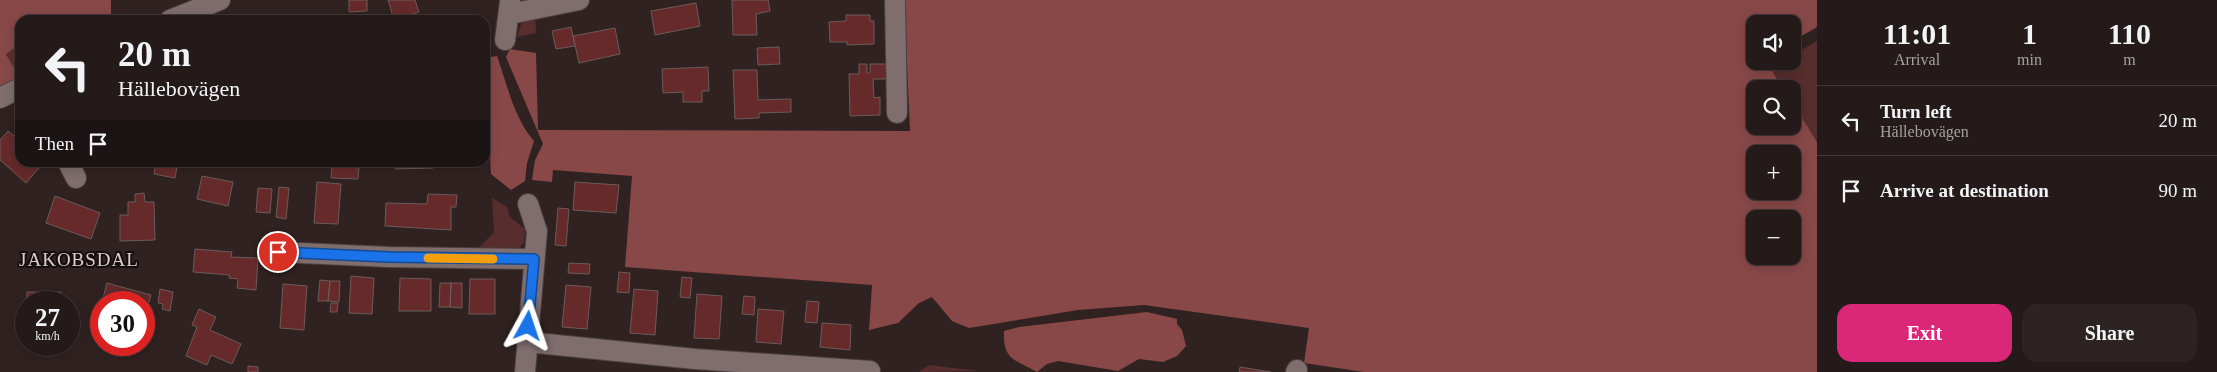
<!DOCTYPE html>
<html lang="en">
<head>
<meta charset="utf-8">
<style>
	body { margin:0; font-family:"Times New Roman",serif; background:#2c2322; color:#f1f3f6; height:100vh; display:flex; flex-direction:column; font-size:19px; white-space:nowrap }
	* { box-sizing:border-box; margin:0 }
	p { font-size:16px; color:#a3a1a2 }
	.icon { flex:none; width:28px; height:28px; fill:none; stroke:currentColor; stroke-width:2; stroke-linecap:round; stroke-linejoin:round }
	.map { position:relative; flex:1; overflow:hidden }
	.side { display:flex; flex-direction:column; background:#241a19; width:400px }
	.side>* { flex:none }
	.banner { position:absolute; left:15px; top:15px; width:475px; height:152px; border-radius:15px; box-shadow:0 2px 12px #0003,0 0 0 1px #413838; background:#241a19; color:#f1f3f6; overflow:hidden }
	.tools { position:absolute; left:1746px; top:15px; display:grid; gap:10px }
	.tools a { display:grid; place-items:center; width:55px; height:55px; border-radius:10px; background:#241a19; box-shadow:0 2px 12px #0003,0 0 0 1px #413838; font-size:25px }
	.speed { position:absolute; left:15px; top:291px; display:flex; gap:10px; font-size:25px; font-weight:700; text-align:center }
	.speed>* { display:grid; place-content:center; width:65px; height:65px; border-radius:50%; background:#241a19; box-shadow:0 2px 12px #0003,0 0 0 1px #413838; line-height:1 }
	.speed small { font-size:12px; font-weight:400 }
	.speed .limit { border:8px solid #d22; background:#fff; color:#111 }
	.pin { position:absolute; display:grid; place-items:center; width:42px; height:42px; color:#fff; margin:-21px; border:2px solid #fff; border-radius:50%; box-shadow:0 1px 5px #0007 }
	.me { position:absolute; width:55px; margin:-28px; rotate:5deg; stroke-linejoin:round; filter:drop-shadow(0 0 4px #0008) }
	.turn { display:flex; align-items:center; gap:18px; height:105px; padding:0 20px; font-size:22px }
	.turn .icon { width:65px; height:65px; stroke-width:2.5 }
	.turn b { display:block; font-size:35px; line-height:42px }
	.then { display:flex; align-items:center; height:48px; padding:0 20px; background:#0003; gap:10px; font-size:19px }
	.eta { display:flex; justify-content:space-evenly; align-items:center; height:85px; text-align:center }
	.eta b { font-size:30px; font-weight:700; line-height:35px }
	.cta { display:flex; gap:10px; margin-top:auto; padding:10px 20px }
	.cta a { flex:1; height:58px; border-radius:15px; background:#db2777; color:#fff; font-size:20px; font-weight:700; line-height:58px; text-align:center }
	.cta a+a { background:#2c2322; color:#f1f3f6 }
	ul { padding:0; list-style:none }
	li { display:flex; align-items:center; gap:15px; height:70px; padding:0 20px; border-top:1px solid #413838 }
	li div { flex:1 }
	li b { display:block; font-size:19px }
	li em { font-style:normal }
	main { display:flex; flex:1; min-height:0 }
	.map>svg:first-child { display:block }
</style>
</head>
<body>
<main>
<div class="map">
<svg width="1817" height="372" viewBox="0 0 1817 372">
	<rect width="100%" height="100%" fill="#302221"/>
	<!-- green -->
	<path fill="#572e2d" d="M535,16l1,17 -19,4 5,-16z
		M1817,41v101l-24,-39 -1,-14h-9l-13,-21 12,-7h10l1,-6z
		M492,198l15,9 3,10 15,12 -1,14 -9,8 -40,1 19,-20z
		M929,365l49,6 -59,1z"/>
	<!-- forest -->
	<path fill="#884848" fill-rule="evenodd" d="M0,0h111v20h-91v57l-20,10z
		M904,0h913v27l-24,14 -1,-17h-37v37h11l17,28h-28v37h37l1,-23 24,39v230h-453l-60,-9 5,-35 -165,-23 -66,5 -109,18 -17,-7 -20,-24 -13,6 -21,20 -29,7 3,-45 -247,-18 7,-91 -79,-6 -1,12 -20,-2 3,-20 8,-16 -37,-87 4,-8 26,4 2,77 372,1zM1755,154h37v37h-37zM1755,219h37v37h-37z
		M497,56c10,28 17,62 37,85l-7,22 -2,18 -14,9 -20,-16 -6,-116z
		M1147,312l30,7v5l5,6 4,16 -9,10 -14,6 -24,-3 -21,12 -60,-10 -11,3 -10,8c-23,-13 -34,-12 -33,-41l15,-4z"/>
	<!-- building -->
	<path fill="#662a2b" stroke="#6c5b5a" d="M349,0h18v11l-18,1z
		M388,0h27l4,12 -25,8z
		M732,0h36l2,11 -14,3 1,21h-24z
		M696,3l4,23 -45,9 -4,-24z
		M846,15h24v6h4v23l-27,1v-3h-17l-1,-20 17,-1z
		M571,27l4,19 -19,3 -4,-18z
		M615,28l5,26 -41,9 -6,-27z
		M18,45l2,4v17l-6,3 -9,-15z
		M779,47l1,17 -22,1 -1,-17z
		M859,64h8v9h3v-9h18v15h-15l1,19 6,-1v18l-30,1 -1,-42h10z
		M708,67l1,24h-7v11h-19v-10l-20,1 -1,-24z
		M733,70h24l1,30 33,-1v13l-32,1v5l-24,1z
		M8,131l12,10v21h24l-18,21 -26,-23v-20z
		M156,162h22l-3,16 -21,-4z
		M395,162h37l1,6 -38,1z
		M332,166l27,2 -1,11 -27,-1z
		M202,176l31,6 -5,24 -31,-7z
		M317,182l24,2 -3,40 -24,-1z
		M575,182l44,3 -3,28 -43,-3z
		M279,187l10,1 -3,31 -10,-2z
		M258,188l14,1 -2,24 -14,-1z
		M144,193l1,9h9l1,38 -35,1v-26h8v-13h7v-8z
		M428,194l29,1 -1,12h-5v23l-66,-4 1,-23 41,1z
		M55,196l45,17 -9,26 -45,-16z
		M558,208l11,1 -3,37 -11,-1z
		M195,249l37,3 -1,5 27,1 -2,32 -19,-2 1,-9 -9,-1 1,-3 -37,-3z
		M569,263l21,1 -1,10 -21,-1z
		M619,272l11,1 -1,20 -12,-1z
		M351,276l23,2 -2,36 -23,-1z
		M682,277l10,1 -2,20 -10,-1z
		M400,278l31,1v32h-32z
		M470,279h25v35h-26z
		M320,280l10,1 -2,20h-10z
		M330,281h10l-1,21 -11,-1z
		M107,283l44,12 -7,25v-18h-42z
		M440,283h11l-1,24h-11z
		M451,283h11v25l-12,-1z
		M283,284l24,2 -3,44 -24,-2z
		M566,285l25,2 -4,42 -25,-2z
		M160,289l13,3 -3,19 -8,-2 1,-5 -5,-1z
		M634,289l24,2 -3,44 -25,-2z
		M27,292h34v10h-35z
		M697,294l25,2 -3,43 -25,-1z
		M744,296l11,1 -1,18 -12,-1z
		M807,301l12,1 -2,21 -12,-1z
		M331,303h7l-1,9h-7z
		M199,309l17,8 -6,13 31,14 -9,20 -21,-9 -4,10 -21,-9 11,-29 -5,-2z
		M758,309l26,2 -3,33 -25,-2z
		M822,323l29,2 -1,25 -30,-3z
		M36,345h25v7h-25z
		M248,366l10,1v5h-10z
		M1240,367l31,5h-32z"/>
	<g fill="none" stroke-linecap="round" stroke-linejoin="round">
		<!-- minor casing -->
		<g stroke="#4c4140" stroke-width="22">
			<path id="minor" d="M895,0l2,113
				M510,14l69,-14
				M170,20l50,-20
				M505,40l5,-38
				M0,98l20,-10
				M68,162l8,16
				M278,252l111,5 145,2
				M527,342l168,17 175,12
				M525,372l12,-141 -9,-27
				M1296,372l1,-2"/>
		</g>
		<!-- minor -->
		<use href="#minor" stroke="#7f6e6d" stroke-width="20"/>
	</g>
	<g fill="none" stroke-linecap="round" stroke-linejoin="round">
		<!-- route casing -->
		<g stroke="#114b97" stroke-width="12">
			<path id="route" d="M278,252l111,5 145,2 -6,67"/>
		</g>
		<!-- route -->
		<use href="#route" stroke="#1a73e8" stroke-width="9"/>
		<!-- slow -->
		<path stroke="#f59e0b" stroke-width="9" d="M428,258l65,1"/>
	</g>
	<g text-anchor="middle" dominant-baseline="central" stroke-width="4" stroke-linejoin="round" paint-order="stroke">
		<!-- neighbourhood labels -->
		<g font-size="19" letter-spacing="1" fill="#e0cccb" stroke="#130d0d">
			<text x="79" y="259">JAKOBSDAL</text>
		</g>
	</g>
</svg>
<div class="tools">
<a><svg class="icon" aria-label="sound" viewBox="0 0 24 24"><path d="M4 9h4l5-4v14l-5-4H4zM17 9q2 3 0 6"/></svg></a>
<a><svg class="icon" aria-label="search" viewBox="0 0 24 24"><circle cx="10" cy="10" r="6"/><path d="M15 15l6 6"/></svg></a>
<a>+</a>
<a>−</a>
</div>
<div class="speed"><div>27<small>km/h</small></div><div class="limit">30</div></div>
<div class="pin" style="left:278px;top:252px;background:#d93025"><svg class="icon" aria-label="arrive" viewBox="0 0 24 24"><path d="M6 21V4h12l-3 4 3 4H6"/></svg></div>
<svg class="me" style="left:528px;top:326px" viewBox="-20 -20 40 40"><path d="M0-17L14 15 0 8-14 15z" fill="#1a73e8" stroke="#fff" stroke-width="4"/></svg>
<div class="banner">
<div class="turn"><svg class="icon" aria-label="left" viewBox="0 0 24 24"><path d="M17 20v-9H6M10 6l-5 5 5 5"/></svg><div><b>20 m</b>Hällebovägen</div></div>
<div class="then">Then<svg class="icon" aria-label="arrive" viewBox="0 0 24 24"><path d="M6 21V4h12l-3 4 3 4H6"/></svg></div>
</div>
</div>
<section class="side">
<div class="eta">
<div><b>11:01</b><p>Arrival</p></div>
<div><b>1</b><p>min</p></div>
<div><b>110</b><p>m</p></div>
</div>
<ul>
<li><svg class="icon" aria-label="left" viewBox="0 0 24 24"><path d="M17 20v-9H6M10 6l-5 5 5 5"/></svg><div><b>Turn left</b><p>Hällebovägen</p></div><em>20 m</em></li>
<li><svg class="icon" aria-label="arrive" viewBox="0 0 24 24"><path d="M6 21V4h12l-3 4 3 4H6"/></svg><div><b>Arrive at destination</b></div><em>90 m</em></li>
</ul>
<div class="cta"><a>Exit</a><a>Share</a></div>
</section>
</main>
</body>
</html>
